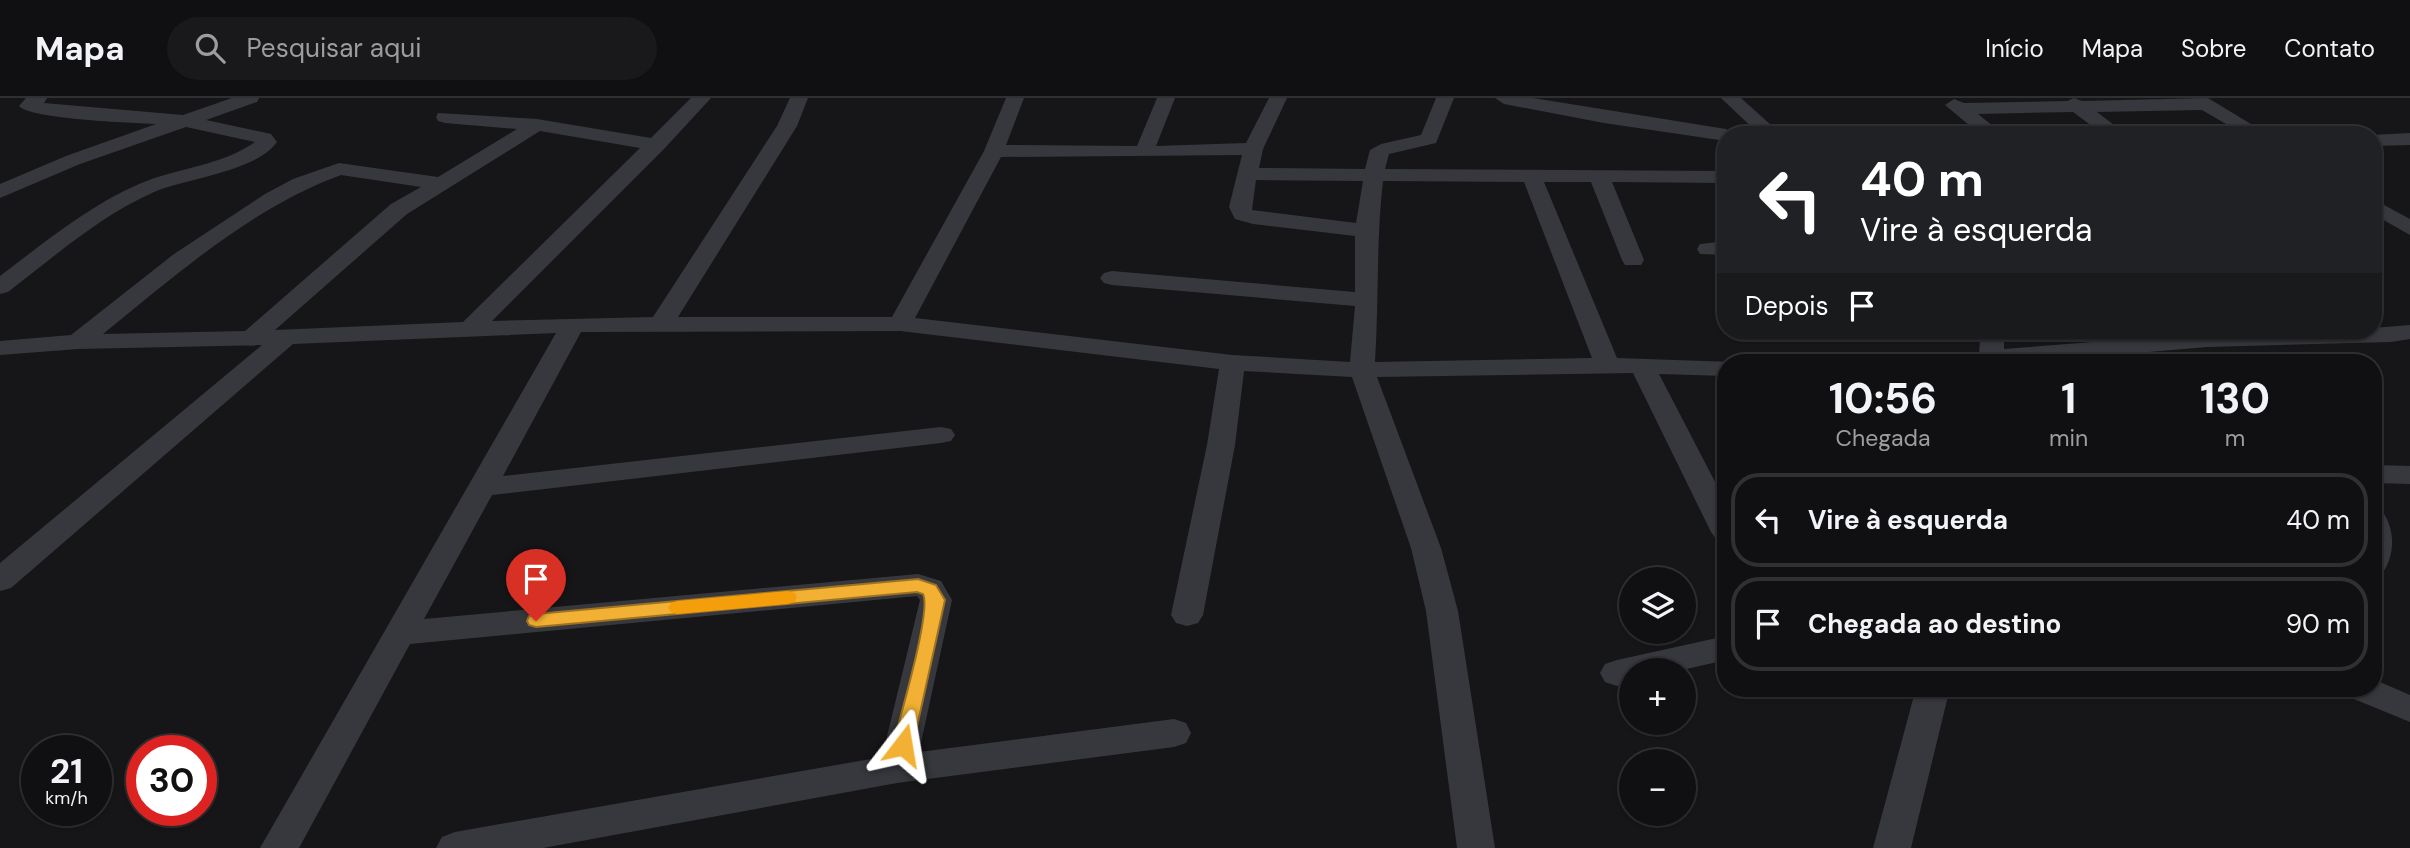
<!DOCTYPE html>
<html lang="pt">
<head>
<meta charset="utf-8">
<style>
	body { margin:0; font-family:"DM Sans",sans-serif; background:#19191b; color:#f1f3f6; height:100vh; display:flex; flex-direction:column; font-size:26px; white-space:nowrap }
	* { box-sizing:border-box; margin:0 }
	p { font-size:23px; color:#9c9d9f }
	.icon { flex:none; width:38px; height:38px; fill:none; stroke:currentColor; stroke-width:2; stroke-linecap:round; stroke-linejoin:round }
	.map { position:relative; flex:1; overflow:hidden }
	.side { position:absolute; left:1717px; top:256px; width:665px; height:343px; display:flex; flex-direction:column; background:#101012; border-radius:28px; box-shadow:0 2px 5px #0004,0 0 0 2px #303032 }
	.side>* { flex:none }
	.top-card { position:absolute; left:1717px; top:28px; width:665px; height:214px; border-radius:28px; box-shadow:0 2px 5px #0004,0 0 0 2px #303032; background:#202124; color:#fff; overflow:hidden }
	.tools { position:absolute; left:1619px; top:469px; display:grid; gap:14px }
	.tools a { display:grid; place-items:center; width:77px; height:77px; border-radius:50%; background:#101012; box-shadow:0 2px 5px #0004,0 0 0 2px #303032; font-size:35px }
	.speed { position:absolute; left:21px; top:637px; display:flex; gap:14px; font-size:35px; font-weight:700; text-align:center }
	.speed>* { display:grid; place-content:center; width:91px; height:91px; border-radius:50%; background:#101012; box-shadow:0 2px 5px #0004,0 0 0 2px #303032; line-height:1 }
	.speed small { font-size:18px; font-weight:400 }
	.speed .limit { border:10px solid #d22; background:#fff; color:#111 }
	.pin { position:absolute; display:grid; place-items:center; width:60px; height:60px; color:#fff; margin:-72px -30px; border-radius:50% 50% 50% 0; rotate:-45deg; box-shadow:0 0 7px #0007 }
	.pin .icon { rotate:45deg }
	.me { position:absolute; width:77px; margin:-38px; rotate:14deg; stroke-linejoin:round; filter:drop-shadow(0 0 5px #0008) }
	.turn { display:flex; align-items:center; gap:24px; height:147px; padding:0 28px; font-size:32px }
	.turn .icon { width:91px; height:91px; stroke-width:2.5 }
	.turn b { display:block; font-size:49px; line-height:60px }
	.then { display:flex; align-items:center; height:66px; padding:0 28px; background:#0003; gap:14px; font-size:26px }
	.eta { display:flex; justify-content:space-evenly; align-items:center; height:119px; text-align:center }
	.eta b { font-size:42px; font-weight:700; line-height:49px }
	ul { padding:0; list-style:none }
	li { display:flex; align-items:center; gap:21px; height:94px; margin:0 14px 10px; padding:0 14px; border:4px solid #303032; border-radius:28px }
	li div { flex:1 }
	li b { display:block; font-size:26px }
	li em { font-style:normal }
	header { display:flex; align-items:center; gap:42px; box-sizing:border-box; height:98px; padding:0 35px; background:#101012; border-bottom:2px solid #303032 }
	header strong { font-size:33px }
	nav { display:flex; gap:38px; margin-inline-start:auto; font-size:24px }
	.search { width:490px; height:63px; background:#19191b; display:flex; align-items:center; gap:18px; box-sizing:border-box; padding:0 24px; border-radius:38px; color:#9c9d9f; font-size:26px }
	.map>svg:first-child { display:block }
</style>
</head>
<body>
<header>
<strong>Mapa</strong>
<div class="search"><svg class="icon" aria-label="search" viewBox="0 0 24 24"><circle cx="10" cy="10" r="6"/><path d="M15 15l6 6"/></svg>Pesquisar aqui</div>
<nav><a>Início</a><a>Mapa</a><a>Sobre</a><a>Contato</a></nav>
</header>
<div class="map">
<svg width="2410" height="750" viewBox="0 0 2410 750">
	<rect width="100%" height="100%" fill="#161618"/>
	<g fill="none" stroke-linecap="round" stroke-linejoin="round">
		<!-- street -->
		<path fill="#37383d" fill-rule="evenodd" d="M26,0h21l-3,5 139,12 49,-17h27l-2,4 -51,18 65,14 6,8c-22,30 -89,36 -123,50 -54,24 -99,64 -146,100l-8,2v-18c44,-33 88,-70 139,-92 37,-16 82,-18 116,-42l-69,-15 -106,37 -80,34v-14l66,-28 90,-32c-23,-1 -126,-5 -137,-18z
			M691,0h20l-47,51 -172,172 161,-4 124,-191 13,-28h18l-11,28 -119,191h214l92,-166 22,-53h18l-18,47 131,1 20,-48h18l-19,48 90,-3 23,-45h18l-24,51 -4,19 106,1 5,-19 11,-6 40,-9 15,-37h18l-18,45 -47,11 -4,15 341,2v12l-114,-1 32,78 -3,5h-16l-3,-5 -31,-78h-47l73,176 116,4h-7v14l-67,-2 67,129v39l-10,-3 -5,-7 -78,-159 -256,4 64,171 17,63 37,237h-38l-31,-237 -15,-63 -59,-171 -108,-6 -9,74 -32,170 -5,8 -11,3 -11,-3 -5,-8 36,-170 12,-76 -319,-38 -319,1 -78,144 438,-49 10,2 4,6 -4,6 -10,2 -449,52 -68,124 494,-45 23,7 11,19 -33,152 255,-33 12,4 5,10 -5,10 -12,4 -277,36 -354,65h-107l6,-11 13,-5 427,-75 38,-157 -3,-4 -507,48 -111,204h-39l296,-515 -263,11 -282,244 -11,3v-28l262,-218 -184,4 -78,6v-14l71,-6 103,-81 91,-60 28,-15 46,-16 99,14 79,-48 -72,-6 -7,-2 -2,-4 2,-4 99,6 114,19zM540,33l100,17 -177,174 -188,8 132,-116zM1242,57l-13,52 6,12 18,5 102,12v56l-243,-21 -8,2 -4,5 4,5 8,2 243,21 -5,56 -118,-7 -317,-37 86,-161zM341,77l80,12 -30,17 -146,127 -142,3c73,-59 148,-126 238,-159zM1256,82l107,1 -7,42 -104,-13zM1383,83l141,1 68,176 -217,4c4,-61 1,-121 8,-181z
			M1495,0h38l193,31 10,6h-10v6l-122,-18 -100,-19z
			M1721,0h20l41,37h-22z
			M2074,0l8,3 126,-3 61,37h-24l-43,-25 -105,2 30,23h-23l-31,-23 -95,2 26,21h-23l-36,-30 9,-6 10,4 103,-2z
			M2410,35v12l-37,1v-11h-2z
			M2373,101l37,20v16l-37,-21z
			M1726,143v14l-26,-1 -3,-5 3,-5z
			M2410,227v14l-19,3 -184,5 -176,15h-58l6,-7 1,-16 -6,-8h25l5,7v11l203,-16 166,-2v-3z
			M2373,367l37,1v18l-37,-1z
			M2373,411l10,3c12,19 12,40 1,59l-11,4z
			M1726,538v24l-44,10h-51v12l-14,4 -12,-4 -5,-9 5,-9 12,-4z
			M2373,581l37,16v27l-61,-25 -5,-9h29z
			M1916,590h34l-39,160h-38z"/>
	</g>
	<!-- route -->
	<path fill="#f2b134" stroke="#9d7322" stroke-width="2" d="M918,481l18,6 9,15 -32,145 -3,5 -7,3 -7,-3 -3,-5c6,-25 39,-135 30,-151l-6,-2 -381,35 -7,-2 -2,-4 2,-5 7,-2z"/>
	<!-- slow -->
	<path fill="#f59e0b" d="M788,493l7,2 2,4 -2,5 -7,2 -111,10 -6,-2 -3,-4 3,-5 6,-2z"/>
</svg>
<div class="tools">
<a><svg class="icon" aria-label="layers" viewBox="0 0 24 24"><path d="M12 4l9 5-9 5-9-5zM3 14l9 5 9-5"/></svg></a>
<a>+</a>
<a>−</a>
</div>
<div class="speed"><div>21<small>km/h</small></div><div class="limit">30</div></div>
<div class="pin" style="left:536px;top:523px;background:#d93025"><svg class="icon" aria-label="arrive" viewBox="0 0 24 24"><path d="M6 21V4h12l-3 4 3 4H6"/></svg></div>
<svg class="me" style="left:903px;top:647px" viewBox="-20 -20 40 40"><path d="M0-17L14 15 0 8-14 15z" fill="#f2b134" stroke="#fff" stroke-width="4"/></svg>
<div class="top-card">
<div class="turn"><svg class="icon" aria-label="left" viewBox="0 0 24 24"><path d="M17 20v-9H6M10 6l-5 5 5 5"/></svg><div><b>40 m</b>Vire à esquerda</div></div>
<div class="then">Depois<svg class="icon" aria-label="arrive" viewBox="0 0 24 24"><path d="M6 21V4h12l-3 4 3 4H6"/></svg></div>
</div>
<section class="side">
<div class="eta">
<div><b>10:56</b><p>Chegada</p></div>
<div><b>1</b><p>min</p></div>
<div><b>130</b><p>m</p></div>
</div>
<ul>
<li><svg class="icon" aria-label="left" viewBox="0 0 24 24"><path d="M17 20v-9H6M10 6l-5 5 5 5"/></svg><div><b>Vire à esquerda</b></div><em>40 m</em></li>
<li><svg class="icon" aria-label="arrive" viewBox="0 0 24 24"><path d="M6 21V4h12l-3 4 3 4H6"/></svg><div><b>Chegada ao destino</b></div><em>90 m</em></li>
</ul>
</section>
</div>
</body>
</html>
